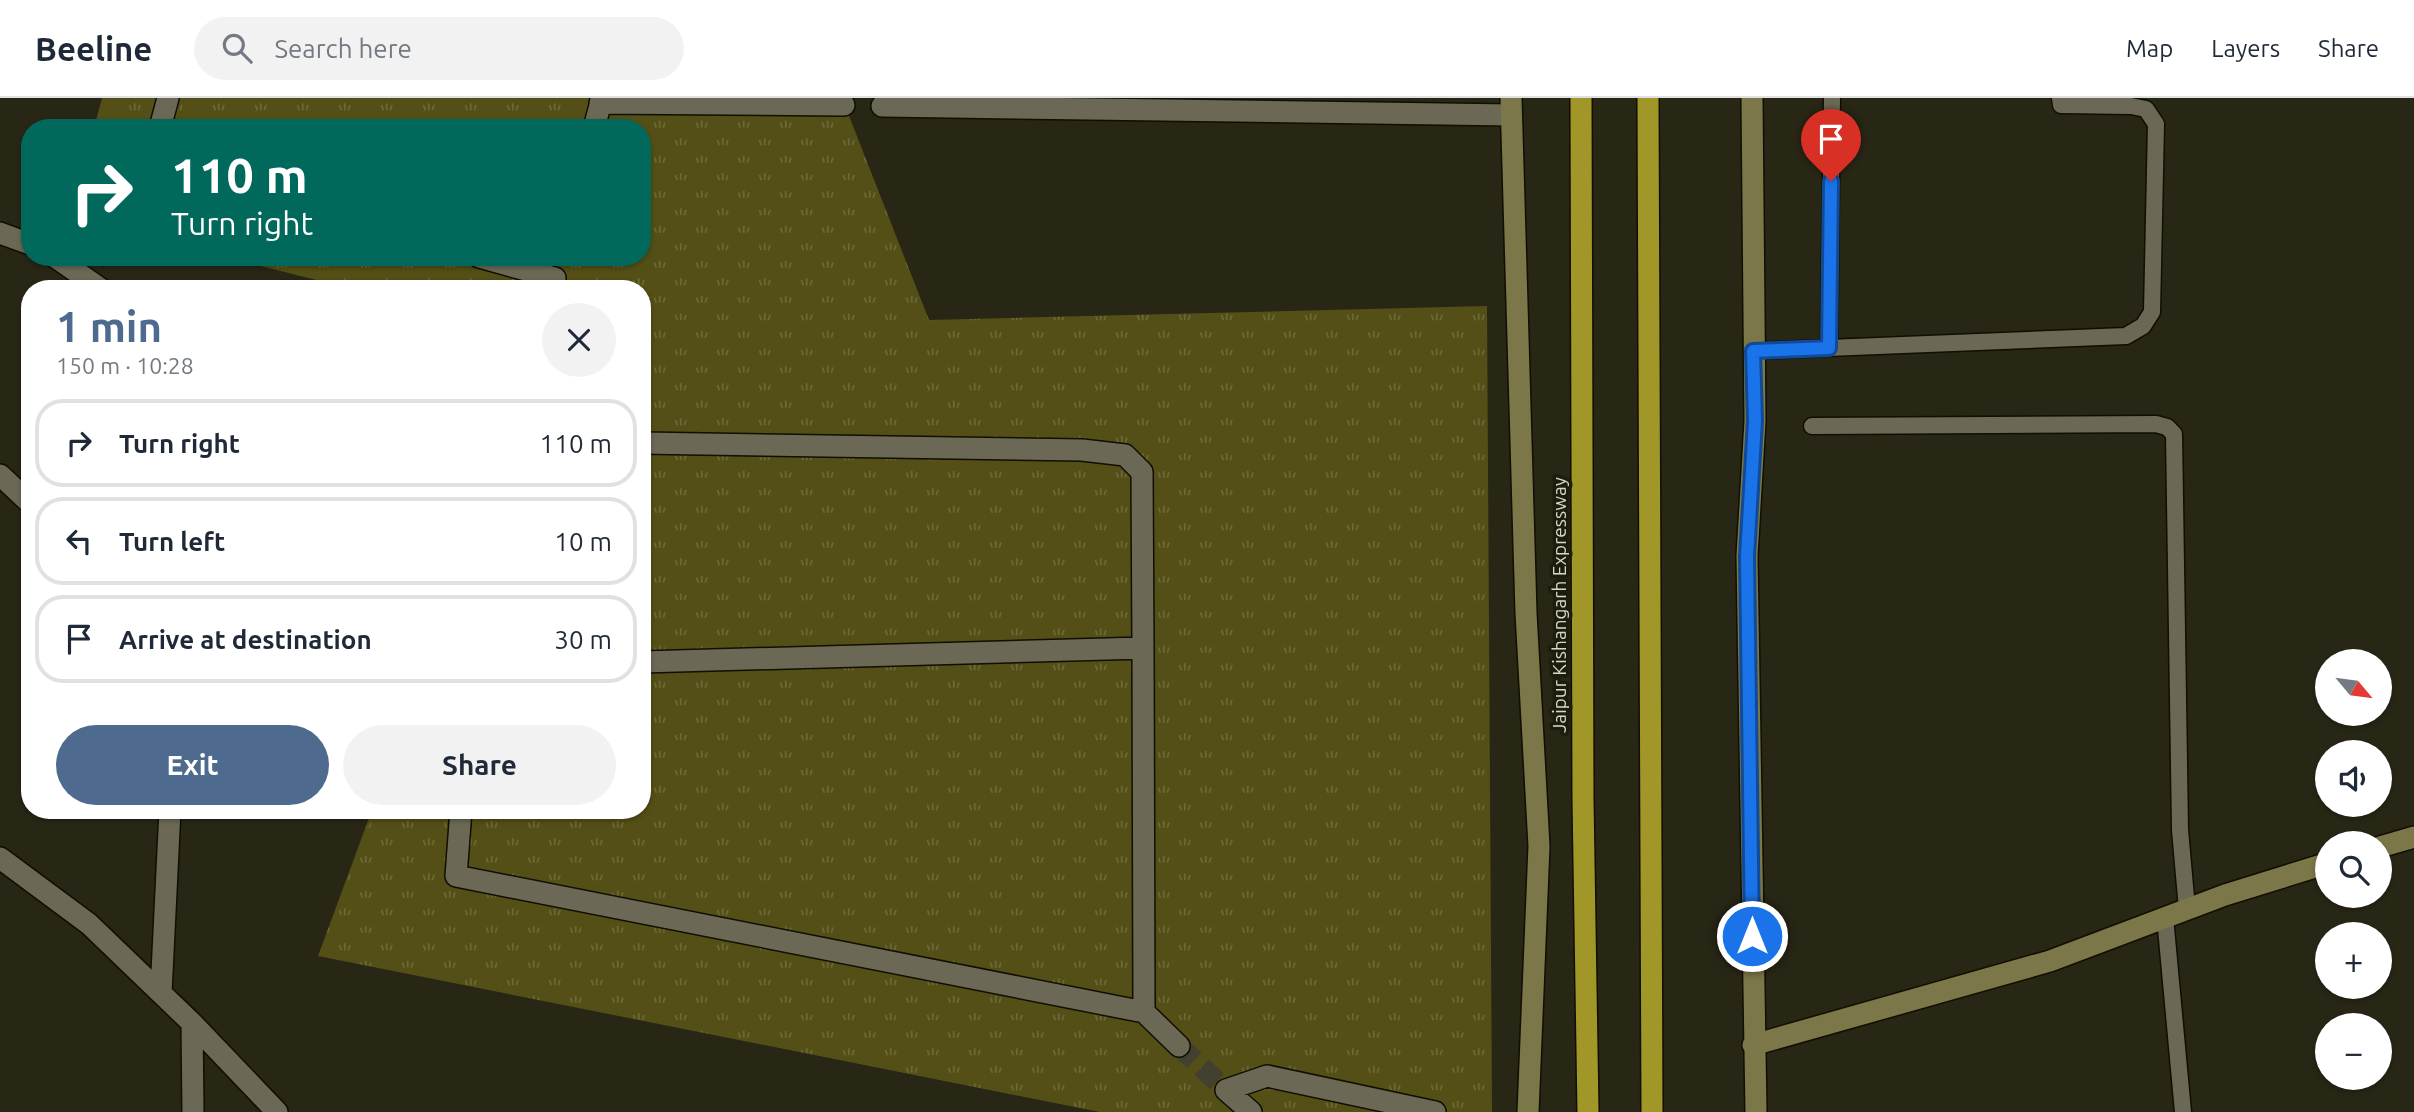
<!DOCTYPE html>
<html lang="en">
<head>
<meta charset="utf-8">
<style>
	body { margin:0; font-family:Ubuntu,sans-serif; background:#f2f2f3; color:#1f2937; height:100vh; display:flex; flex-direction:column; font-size:26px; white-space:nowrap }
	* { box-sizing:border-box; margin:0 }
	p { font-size:23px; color:#747a83 }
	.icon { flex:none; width:38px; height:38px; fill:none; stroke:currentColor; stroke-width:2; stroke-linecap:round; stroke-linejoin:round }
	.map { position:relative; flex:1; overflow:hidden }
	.panel { position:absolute; left:21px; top:182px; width:630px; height:539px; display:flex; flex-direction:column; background:#fff; border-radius:28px; box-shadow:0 2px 5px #0004 }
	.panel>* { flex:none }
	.top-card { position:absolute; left:21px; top:21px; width:630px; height:147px; border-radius:28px; box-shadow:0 2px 5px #0004; background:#00695c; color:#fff; overflow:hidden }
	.needle { width:46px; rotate:119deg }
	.buttons { position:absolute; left:2315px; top:551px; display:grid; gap:14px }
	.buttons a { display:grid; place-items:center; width:77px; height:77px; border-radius:50%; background:#fff; box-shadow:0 2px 5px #0004; font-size:35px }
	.pin { position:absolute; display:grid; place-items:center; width:60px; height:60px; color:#fff; margin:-72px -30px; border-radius:50% 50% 50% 0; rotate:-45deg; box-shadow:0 0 7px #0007 }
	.pin .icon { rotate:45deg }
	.me { position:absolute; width:77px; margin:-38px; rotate:0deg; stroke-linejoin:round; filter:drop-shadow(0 0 5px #0008) }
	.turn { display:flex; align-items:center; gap:24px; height:147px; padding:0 35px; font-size:32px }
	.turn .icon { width:91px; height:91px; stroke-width:2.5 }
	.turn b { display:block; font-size:49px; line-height:60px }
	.round { display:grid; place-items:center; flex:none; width:74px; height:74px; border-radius:37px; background:#f2f2f3 }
	.headline { display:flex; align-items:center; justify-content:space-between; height:119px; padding:0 35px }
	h1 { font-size:42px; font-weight:700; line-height:52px; color:#4e6b8f }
	.action { display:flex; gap:14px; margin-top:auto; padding:14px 35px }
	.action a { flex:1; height:80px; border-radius:42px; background:#4e6b8f; color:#fff; font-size:28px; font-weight:700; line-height:80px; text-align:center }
	.action a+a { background:#f2f2f3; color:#1f2937 }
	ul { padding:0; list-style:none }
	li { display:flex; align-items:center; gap:21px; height:88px; margin:0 14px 10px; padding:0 21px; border:4px solid #e0e1e3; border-radius:28px }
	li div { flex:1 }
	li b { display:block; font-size:26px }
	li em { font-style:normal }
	header { display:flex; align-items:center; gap:42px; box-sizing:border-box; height:98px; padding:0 35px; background:#fff; border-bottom:2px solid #e0e1e3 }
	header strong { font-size:33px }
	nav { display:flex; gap:38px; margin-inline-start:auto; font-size:24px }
	.search { width:490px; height:63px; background:#f2f2f3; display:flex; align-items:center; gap:18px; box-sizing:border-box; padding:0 24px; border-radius:38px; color:#747a83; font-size:26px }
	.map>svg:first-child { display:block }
</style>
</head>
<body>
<header>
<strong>Beeline</strong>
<div class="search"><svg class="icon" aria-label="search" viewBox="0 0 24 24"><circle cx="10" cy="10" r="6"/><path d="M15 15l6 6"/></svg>Search here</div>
<nav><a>Map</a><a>Layers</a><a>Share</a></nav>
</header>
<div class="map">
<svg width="2414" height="1014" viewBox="0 0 2414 1014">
	<defs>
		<pattern id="grass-tufts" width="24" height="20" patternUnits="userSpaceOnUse" patternTransform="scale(1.75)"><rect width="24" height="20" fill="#544f16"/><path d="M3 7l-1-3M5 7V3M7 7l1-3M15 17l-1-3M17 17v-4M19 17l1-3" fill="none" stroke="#6c6837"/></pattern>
	</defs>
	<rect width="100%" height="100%" fill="#282615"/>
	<!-- grass -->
	<path fill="url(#grass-tufts)" d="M102,0h740l87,222 558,-14 5,806h-392l-782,-156 54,-146h270v-521h-290l-127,-32h417v-129h-548z"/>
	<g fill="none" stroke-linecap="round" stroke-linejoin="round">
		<!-- street-tunnel -->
		<path stroke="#424130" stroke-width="21" stroke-dasharray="21 10" stroke-linecap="butt" d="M1179,948l47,44"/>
		<!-- lane casing -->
		<g stroke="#100f02" stroke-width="19">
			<path id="lane" d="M1829,250l3,-250
				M1753,253l373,-15 17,-10 9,-14 4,-188 -10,-15 -15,-3 -70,-1 -1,-7
				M1812,328l344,-2 11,3 7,7 6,396 7,79
				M2165,819l18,195"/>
		</g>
		<!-- street casing -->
		<g stroke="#100f02" stroke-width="24">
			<path id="street" d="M600,5l244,2
				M882,8l629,9
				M160,30l8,-30
				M594,30l8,-30
				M0,135l30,11
				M55,159l46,32
				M479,159l76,21
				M642,345l440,7 43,5 17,17 1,176
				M0,377l30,28
				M642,564l501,-14 1,364
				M461,712l-5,66 688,136 35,34
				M0,760l89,66 103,99 85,89
				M161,895l9,-183
				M192,925l1,89
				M1251,1014l-25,-22 41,-14 168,36"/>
		</g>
		<!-- secondary casing -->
		<g stroke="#100f02" stroke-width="24">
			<path id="secondary" d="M1511,0l15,515 13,233 -11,266
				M1752,0l3,323 -8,135 9,556
				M2380,749l34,-10
				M1753,947l297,-84 175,-66 103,-32"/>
		</g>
		<!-- highway casing -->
		<g stroke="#100f02" stroke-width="24">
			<path id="highway" d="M1581,0l2,701 5,313
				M1648,0l4,1014"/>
		</g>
		<!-- lane -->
		<use href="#lane" stroke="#6b6956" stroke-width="16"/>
		<!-- street -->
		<use href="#street" stroke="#6b6956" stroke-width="21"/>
		<!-- secondary -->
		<use href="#secondary" stroke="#7b7748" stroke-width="21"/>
		<!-- highway -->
		<use href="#highway" stroke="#a19729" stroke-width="21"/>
	</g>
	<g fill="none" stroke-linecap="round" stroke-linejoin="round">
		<!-- route casing -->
		<g stroke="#114b97" stroke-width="18">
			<path id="route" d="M1752,838l-5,-380 8,-135 -2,-70 76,-3 2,-167"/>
		</g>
		<!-- route -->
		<use href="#route" stroke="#1a73e8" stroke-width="12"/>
	</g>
	<g text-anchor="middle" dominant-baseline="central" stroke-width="7" stroke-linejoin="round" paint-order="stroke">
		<!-- street labels -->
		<g font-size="19" fill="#d8d7cc" stroke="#1e1d0b">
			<text transform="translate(1559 507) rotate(-90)">Jaipur Kishangarh Expressway</text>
		</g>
	</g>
</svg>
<div class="buttons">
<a><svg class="needle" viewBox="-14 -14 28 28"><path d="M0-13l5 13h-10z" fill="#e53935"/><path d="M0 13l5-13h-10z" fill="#747a83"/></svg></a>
<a><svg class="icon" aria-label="sound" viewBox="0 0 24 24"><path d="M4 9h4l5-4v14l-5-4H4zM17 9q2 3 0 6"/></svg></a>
<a><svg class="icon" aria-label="search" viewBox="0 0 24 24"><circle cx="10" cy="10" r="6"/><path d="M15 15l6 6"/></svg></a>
<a>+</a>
<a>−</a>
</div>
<div class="pin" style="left:1831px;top:83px;background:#d93025"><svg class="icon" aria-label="arrive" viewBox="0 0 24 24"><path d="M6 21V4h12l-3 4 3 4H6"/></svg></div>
<svg class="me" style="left:1752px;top:838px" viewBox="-20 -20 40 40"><circle r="17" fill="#1a73e8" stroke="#fff" stroke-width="3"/><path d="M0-11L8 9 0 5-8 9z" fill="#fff"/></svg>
<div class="top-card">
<div class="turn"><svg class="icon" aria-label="right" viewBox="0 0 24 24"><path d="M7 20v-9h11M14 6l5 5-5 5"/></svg><div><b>110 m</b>Turn right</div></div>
</div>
<section class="panel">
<div class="headline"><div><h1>1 min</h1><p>150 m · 10:28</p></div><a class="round"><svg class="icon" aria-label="close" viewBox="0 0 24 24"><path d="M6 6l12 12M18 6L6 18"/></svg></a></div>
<ul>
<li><svg class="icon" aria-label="right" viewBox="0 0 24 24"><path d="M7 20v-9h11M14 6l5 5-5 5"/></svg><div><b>Turn right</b></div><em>110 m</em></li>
<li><svg class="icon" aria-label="left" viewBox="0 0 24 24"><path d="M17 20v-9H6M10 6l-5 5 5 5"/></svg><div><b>Turn left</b></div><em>10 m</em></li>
<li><svg class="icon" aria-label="arrive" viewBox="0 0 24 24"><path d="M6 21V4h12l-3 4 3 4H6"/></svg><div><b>Arrive at destination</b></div><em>30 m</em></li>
</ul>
<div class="action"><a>Exit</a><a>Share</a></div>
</section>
</div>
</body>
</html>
